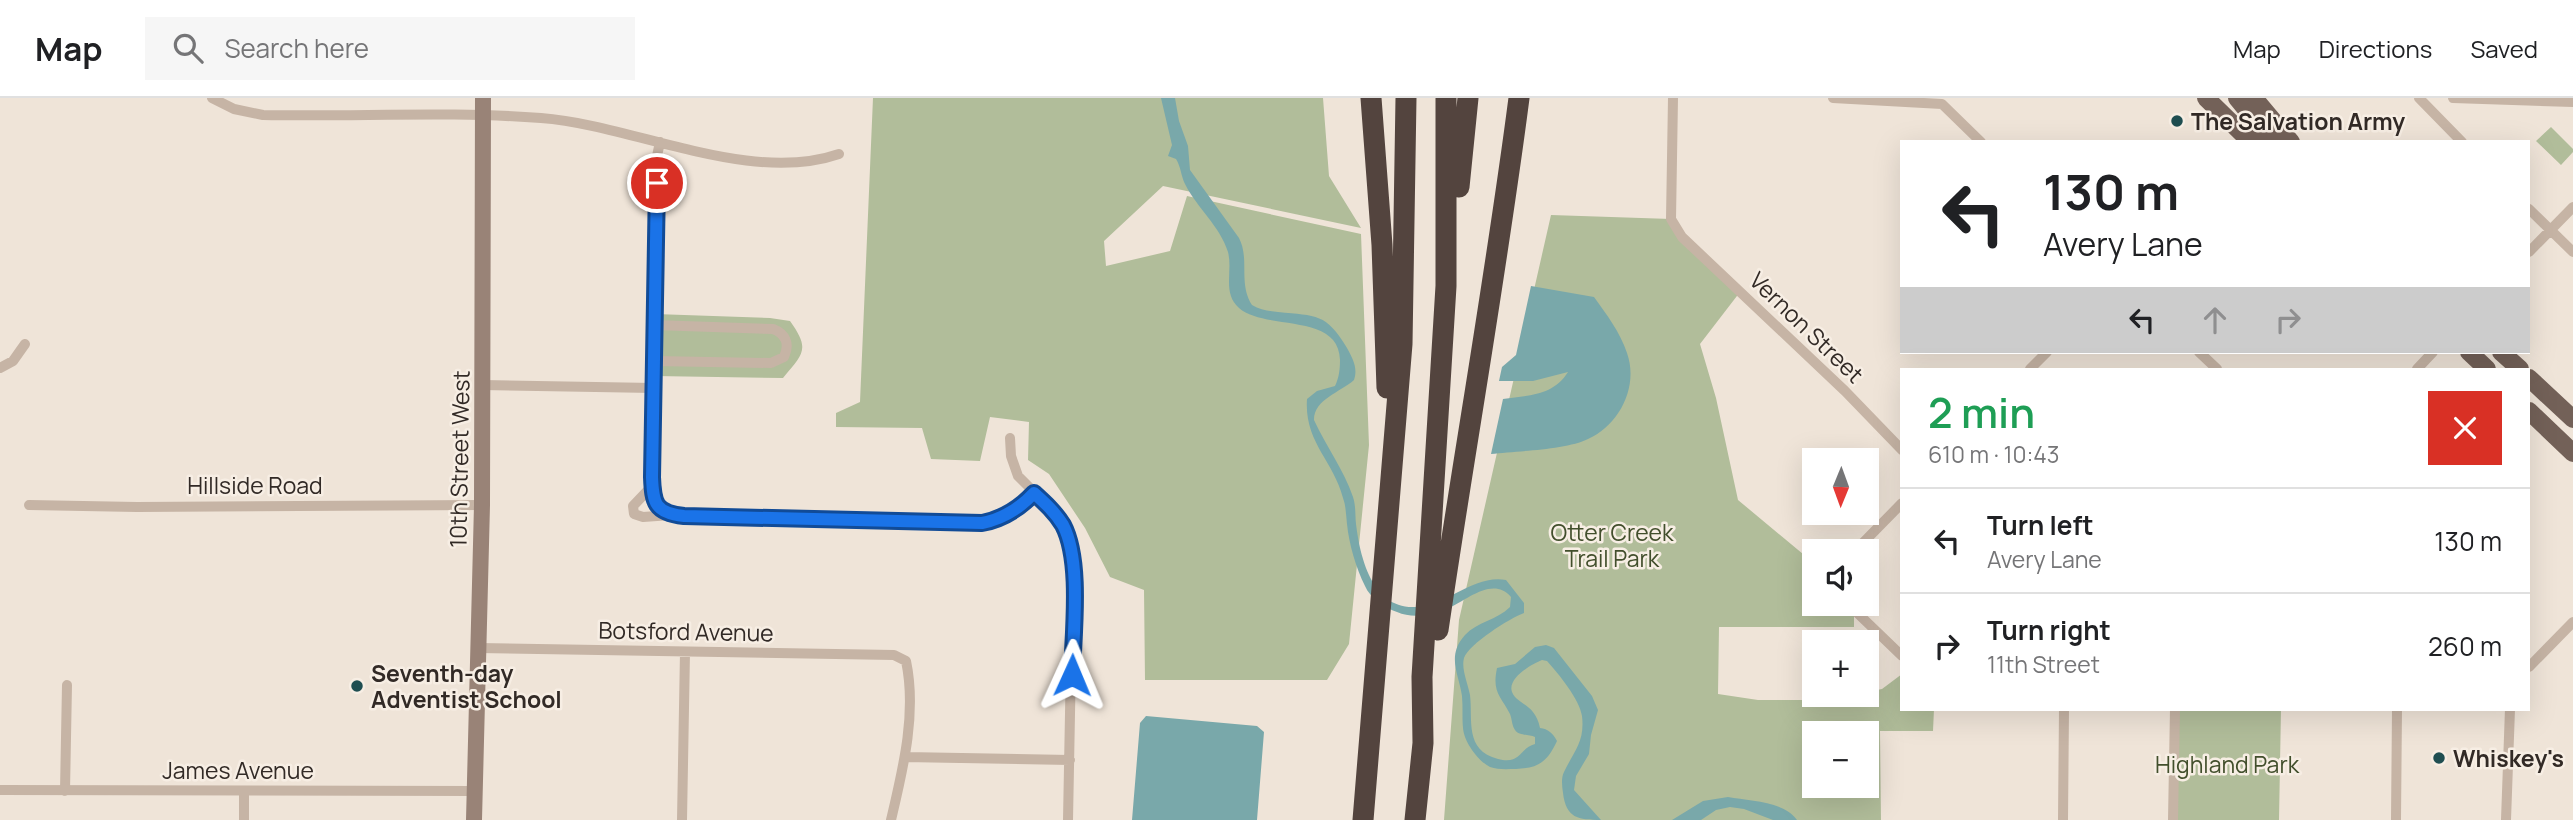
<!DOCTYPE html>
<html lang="en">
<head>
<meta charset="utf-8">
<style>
	body { margin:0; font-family:Manrope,sans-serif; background:#f6f6f6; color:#202124; height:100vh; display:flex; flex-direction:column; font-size:26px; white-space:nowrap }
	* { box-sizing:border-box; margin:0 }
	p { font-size:23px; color:#757577 }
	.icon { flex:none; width:38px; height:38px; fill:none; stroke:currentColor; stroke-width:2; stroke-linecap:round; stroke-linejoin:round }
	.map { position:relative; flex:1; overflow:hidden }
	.drawer { position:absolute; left:1900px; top:270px; width:630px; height:343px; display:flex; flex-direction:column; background:#fff; border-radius:0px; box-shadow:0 7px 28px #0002 }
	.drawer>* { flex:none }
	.banner { position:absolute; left:1900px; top:42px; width:630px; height:214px; border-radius:0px; box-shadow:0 7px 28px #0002; background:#fff; color:#202124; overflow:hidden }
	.needle { width:46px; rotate:181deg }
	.fabs { position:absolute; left:1802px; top:350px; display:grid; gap:14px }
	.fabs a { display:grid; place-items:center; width:77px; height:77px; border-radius:0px; background:#fff; box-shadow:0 7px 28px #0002; font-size:35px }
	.pin { position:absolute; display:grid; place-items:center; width:60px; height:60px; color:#fff; margin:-30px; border:4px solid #fff; border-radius:50%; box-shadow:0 2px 7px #0007 }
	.me { position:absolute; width:77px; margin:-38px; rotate:1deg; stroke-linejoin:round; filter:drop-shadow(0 0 5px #0008) }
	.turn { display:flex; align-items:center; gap:24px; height:147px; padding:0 28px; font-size:32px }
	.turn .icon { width:91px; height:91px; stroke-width:2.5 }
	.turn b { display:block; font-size:49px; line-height:60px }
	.lanes { display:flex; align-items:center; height:66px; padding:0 28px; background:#0003; justify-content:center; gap:35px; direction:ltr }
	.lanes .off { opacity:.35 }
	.round { display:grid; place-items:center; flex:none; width:74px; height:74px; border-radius:0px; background:#f6f6f6 }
	.headline { display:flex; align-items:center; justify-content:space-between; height:119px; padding:0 28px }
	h1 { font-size:42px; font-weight:600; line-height:52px; color:#1e9e55 }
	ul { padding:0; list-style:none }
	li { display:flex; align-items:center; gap:21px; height:105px; padding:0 28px; border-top:2px solid #e0e0e0 }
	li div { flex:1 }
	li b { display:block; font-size:26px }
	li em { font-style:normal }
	header { display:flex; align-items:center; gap:42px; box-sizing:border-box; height:98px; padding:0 35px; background:#fff; border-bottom:2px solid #e0e0e0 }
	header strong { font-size:33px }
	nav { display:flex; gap:38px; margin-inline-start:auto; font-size:24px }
	.search { width:490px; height:63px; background:#f6f6f6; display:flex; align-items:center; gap:18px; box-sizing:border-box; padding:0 24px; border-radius:0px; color:#757577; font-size:26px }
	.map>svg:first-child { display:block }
</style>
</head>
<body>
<header>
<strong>Map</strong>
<div class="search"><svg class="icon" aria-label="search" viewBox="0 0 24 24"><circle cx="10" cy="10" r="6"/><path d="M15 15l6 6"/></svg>Search here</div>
<nav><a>Map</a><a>Directions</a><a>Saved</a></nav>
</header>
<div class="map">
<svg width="2573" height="722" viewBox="0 0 2573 722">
	<rect width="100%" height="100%" fill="#efe4d8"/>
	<!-- green -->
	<path fill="#b1bd9a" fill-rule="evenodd" d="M873,0h450l6,78 32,52 -198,-42 -59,55 2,25 64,-15 17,-55 174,38 8,211 -20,199 -22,36h-182l-1,-90 -34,-13 -25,-49 -36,-54 -21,-14 1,-38 -39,-5 -10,44 -49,-2 -9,-31 -86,-1v-14l24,-11z
		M2551,29l22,22v3l-12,13 -25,-24z
		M1551,117l120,4 69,73 -40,52 16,54 22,102 77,64v40h27l12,12v11h-135l-1,67 40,6h70l39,-5v-3l15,-3 20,-15v35h32l-1,22h-53l1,89h-437l15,-200zM1815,635h52v53h-52z
		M655,216l115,4 20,3c20,28 14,32 -7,57l-129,-2z
		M2175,611h106l-2,111h-106z"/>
	<!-- water -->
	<path fill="#79a8aa" d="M1161,0h14l4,23 9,25 2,24 49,68c11,21 -1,45 13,67 8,5 17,6 26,7 39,4 48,1 69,36 6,11 11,20 7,32 -13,12 -40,19 -40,40 12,26 30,50 39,77 3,9 2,18 3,27 4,33 16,85 59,83 32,-1 59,-33 91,-27l18,23v10c-14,5 -55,31 -60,45 -3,11 4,26 6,37 3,25 -6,55 28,64 23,6 21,-11 37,-15v-7c-6,-3 -16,-1 -20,-7 -3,-4 -3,-11 -5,-16 -10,-19 -18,-22 -13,-46l18,-4 20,-17 11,-2 8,3 38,48 6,14 -7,25 -2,19 -13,22 -2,14 27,30c-23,0 -35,-2 -38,-27 -1,-7 -2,-15 1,-21 10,-21 21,-30 18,-56 -2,-16 -24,-43 -35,-55l-5,-1c-10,4 -35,18 -30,32 5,13 23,11 28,36 8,1 13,5 17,13 -10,21 -18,27 -41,28 -8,0 -18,1 -26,-2 -12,-6 -26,-25 -27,-39 -1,-10 0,-21 -1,-32 -3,-22 -16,-40 3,-61 12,-13 32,-15 45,-28l1,-10c-18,-21 -44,3 -62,11 -16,7 -36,11 -52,4 -12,-4 -27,-14 -32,-26 -9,-18 -16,-42 -18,-62 -1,-9 -1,-18 -4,-26 -10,-38 -39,-56 -36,-99l10,-8 18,-5c4,-8 5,-17 5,-26 -1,-48 -75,-29 -101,-52 -17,-15 -6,-37 -11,-56 -8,-26 -31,-44 -43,-68 -4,-8 -4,-17 -9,-25l-8,-3 4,-11z
		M1531,188l63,11c13,18 26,35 33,56 12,34 -8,72 -39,86 -22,11 -71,12 -97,15l12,-55c26,-4 50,-3 65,-27l-35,9h-34l3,-14 14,-12z
		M1146,618l111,10 7,6 -7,88h-125l8,-97z
		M1728,699c21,4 56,4 69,23h-24l-29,-11 -14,-2 -14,3 -15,10h-29l31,-19z"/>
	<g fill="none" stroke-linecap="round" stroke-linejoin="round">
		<!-- street -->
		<path stroke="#c6b4a5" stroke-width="10" d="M212,0l22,11 29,6c92,2 185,-4 278,3 93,7 208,67 298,36
			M1673,0l-2,121 11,18 163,154 57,59
			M1833,0l109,6 39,38
			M2419,0l43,44
			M2453,0l120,4
			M660,44l-3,14 -5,321c1,26 3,36 32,39l298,7c21,-4 37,-14 52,-30
			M2529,111l44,43
			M2529,154l44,-45
			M654,227l119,4c13,5 17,15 11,28l-13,6 -117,-2
			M2199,254l18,17
			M0,270l13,-7 12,-17
			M2030,271l17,-17
			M2417,271l16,-17
			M482,287l172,3
			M1010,340l1,18 7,20 37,37 16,30 2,12 -5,265
			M652,388l-19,20 1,8 9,3 28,-2
			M29,407l108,2 345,-2
			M1855,453l47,-48
			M1848,506l54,52
			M478,550l416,7 12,6c11,52 -3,108 -15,159
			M2529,569l44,-45
			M905,659l165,3
			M0,692l475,1
			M65,693l2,-106
			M244,693v29
			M682,722l3,-168
			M2063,722l1,-111
			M2173,722l2,-111
			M2396,722l1,-111
			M2506,722l4,-111"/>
		<!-- secondary -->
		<path stroke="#998377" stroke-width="16" d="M474,722l8,-315 1,-407"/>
		<!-- primary -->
		<path stroke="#736158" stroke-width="18" d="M2206,0l45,44
			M2237,0l36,44
			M2254,0l37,44
			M2469,254l18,17
			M2501,254l19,17
			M2529,280l44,41
			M2529,313l44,42"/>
		<!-- highway -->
		<path stroke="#53443e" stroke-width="21" d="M1371,0l11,147 5,143
			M1459,89l9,-89
			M1438,532c26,-177 58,-354 81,-532
			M1363,722l39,-476 4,-246
			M1415,722l8,-77 -1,-66 24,-391v-188"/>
	</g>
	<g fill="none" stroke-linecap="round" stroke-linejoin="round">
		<!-- route casing -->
		<g stroke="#114b97" stroke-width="18">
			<path id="route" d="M657,85l-5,294c1,26 3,36 32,39l298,7c21,-4 37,-14 52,-30 11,10 21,19 29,32 19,36 10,109 9,150"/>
		</g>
		<!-- route -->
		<use href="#route" stroke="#1a73e8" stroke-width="12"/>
	</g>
	<!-- markers -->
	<g fill="#1f4e51" stroke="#f7eee4" stroke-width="2.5">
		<circle cx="2177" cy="23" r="7"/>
		<circle cx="357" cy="588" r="7"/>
		<circle cx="2439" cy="660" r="7"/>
	</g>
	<g text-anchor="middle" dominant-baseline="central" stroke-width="5" stroke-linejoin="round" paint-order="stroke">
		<!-- poi labels -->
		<g font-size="23" font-weight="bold" fill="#322a26" stroke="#f7eee4" text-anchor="start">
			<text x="2191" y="23">The Salvation Army</text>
			<text x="371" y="575">Seventh-day<tspan x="371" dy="26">Adventist School</tspan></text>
			<text x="2453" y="660">Whiskey's</text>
		</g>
		<!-- street labels -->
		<g font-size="23" fill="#322a26" stroke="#f7eee4">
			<text transform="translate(1807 229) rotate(44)">Vernon Street</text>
			<text transform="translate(459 361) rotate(-89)">10th Street West</text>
			<text x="255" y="387">Hillside Road</text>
			<text transform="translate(686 533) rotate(1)">Botsford Avenue</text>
			<text x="238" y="672">James Avenue</text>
		</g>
		<!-- park labels -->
		<g font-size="23" fill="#424f2c" stroke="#f7eee4">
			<text x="1612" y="434">Otter Creek<tspan x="1612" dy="26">Trail Park</tspan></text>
			<text x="2227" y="666">Highland Park</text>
		</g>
	</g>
</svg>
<div class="fabs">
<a><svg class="needle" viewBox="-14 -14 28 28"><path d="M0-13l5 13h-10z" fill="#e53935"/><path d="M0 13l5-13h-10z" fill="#757577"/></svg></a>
<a><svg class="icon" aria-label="sound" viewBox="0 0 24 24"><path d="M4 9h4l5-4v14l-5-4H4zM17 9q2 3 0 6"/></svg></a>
<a>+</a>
<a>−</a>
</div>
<div class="pin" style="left:657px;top:85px;background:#d93025"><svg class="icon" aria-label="arrive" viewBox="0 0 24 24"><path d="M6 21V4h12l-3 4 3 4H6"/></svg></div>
<svg class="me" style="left:1072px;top:577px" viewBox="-20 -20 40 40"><path d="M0-17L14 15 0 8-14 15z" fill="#1a73e8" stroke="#fff" stroke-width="4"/></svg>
<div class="banner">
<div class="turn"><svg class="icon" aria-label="left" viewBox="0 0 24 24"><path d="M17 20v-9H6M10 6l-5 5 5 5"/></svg><div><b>130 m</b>Avery Lane</div></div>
<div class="lanes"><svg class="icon" aria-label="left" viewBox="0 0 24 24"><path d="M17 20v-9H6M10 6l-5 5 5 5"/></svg><svg class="icon off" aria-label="ahead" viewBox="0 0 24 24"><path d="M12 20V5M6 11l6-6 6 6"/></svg><svg class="icon off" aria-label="right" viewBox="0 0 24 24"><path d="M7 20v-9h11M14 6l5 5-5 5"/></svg></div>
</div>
<section class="drawer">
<div class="headline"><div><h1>2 min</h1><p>610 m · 10:43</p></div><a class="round" style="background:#d93025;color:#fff"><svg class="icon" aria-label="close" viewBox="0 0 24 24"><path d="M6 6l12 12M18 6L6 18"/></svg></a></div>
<ul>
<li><svg class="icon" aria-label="left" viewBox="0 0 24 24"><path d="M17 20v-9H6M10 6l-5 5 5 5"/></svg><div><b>Turn left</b><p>Avery Lane</p></div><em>130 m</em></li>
<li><svg class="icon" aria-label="right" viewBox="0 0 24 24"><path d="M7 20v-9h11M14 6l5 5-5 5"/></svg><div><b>Turn right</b><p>11th Street</p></div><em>260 m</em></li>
</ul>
</section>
</div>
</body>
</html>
